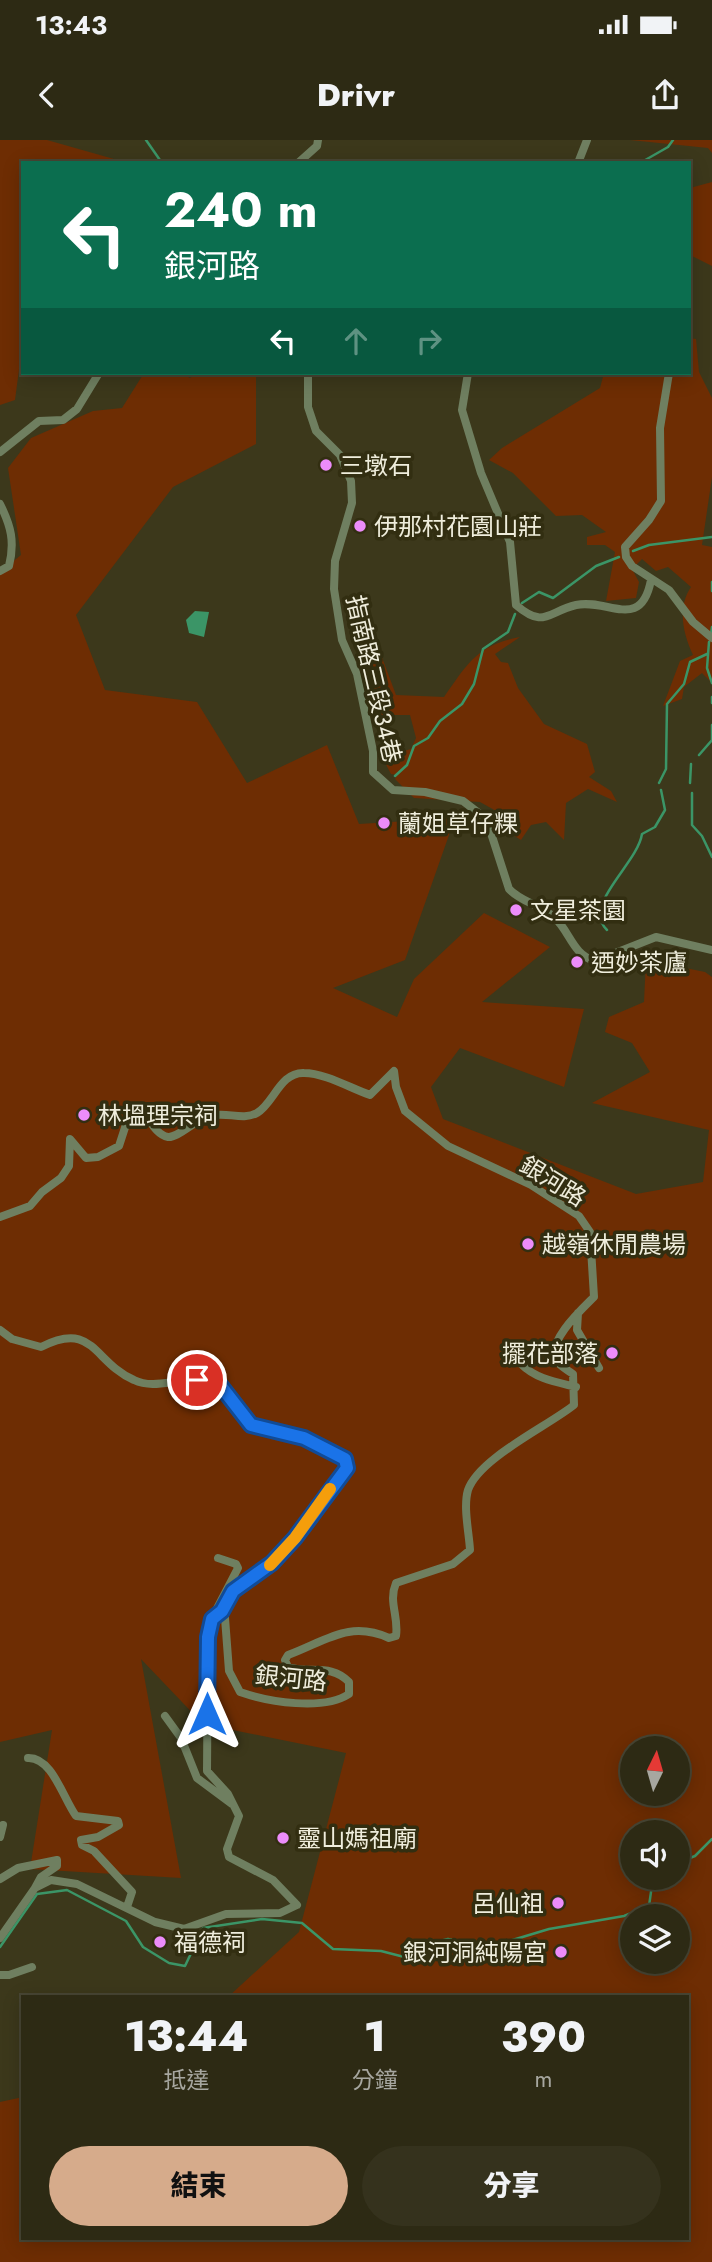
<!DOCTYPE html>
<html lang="zh-TW">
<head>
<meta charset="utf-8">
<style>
	body { margin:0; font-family:Jost,"Noto Sans TC",sans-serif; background:#35321d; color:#f1f3f6; height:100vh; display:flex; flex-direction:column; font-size:26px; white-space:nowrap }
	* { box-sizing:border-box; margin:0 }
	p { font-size:23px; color:#a7a7a0 }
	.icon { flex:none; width:38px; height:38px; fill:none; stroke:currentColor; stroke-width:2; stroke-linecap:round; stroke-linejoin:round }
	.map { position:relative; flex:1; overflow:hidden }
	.drawer { position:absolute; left:21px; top:1855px; width:668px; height:245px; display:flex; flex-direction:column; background:#2d2a14; border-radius:0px; box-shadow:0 4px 18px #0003,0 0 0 2px #484634 }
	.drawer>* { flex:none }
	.banner { position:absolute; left:21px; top:21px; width:670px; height:214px; border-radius:0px; box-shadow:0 4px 18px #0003,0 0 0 2px #484634; background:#0b6e4f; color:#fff; overflow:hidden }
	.needle { width:46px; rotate:5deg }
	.buttons { position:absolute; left:620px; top:1596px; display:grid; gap:14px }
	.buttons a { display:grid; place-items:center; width:70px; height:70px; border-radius:50%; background:#2d2a14; box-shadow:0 4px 18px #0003,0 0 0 2px #484634; font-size:35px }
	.pin { position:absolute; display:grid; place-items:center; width:60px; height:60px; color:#fff; margin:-30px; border:4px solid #fff; border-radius:50%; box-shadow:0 2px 7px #0007 }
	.me { position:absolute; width:77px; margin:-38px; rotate:0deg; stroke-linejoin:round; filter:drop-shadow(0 0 5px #0008) }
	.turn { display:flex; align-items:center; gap:24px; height:147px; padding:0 28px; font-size:32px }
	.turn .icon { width:91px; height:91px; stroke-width:2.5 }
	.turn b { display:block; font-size:49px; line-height:60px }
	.lanes { display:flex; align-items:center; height:66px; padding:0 28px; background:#0003; justify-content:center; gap:35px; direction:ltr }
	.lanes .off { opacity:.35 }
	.eta { display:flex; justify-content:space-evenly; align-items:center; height:119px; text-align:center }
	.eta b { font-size:42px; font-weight:800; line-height:49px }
	.cta { display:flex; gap:14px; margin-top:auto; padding:14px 28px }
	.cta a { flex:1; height:80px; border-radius:42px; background:#d6ab8b; color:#111; font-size:28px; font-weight:800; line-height:80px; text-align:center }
	.cta a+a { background:#35321d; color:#f1f3f6 }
	.status { display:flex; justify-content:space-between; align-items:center; height:49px; padding:0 35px; background:#2d2a14; direction:ltr }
	.status svg { height:19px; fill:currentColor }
	header { display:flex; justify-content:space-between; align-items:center; height:91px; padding:0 28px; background:#2d2a14; font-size:32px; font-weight:800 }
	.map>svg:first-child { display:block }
</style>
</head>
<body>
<div class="status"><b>13:43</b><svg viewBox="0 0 49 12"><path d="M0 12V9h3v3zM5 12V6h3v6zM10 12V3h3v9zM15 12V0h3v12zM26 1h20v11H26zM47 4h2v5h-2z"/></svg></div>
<header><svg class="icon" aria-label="back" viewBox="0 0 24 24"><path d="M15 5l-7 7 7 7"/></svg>Drivr<svg class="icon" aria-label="share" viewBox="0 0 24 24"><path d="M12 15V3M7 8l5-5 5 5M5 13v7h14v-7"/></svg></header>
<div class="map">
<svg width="712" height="2122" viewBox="0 0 712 2122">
	<rect width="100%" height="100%" fill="#3c381b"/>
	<!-- green -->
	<path fill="#6e2d03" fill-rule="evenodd" d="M0,0h47l81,23h-105v176l-8,61 -15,5z
		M630,0h82v13l-4,-5z
		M712,42v84l-22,-11v-67z
		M690,198l6,1 3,33 13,26v79l-10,68 10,2v136l-10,-10 -18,14 -2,12 -19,7 17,-45 13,-6c-10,-21 -16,-48 -2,-68l-23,-20 -12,4 -14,-12 -10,10 7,13 -3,16 -30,3 9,-49 -10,-7h-18v-8l19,-5 -24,-17 -26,1 -43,-43 -24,-13 13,-12 98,-60 4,-15h86z
		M144,233h37l9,5 6,-5h60v71l-83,43 -97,128 29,75 92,12 50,81 80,-38 32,79 96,-6 -50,142 -72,28 64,29 17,-38 70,-66 66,34 -68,55 102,7 -20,78 -104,-39 -29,39 12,32 193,75 67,-12 6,-52 -117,-27 58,-31 -18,-29 -27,-11 4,-15 35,-15 2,-42 59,12 7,5v1285h-712v-160l23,-5v141h665v-241h-460l71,-65 47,-179 -143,-29 -62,-65 40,219 -151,-9 22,-139 -52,12v-1170l21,-17 -13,-87 23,-30 62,-27 29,-3zM632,1608h45v46h-45zM632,1692h45v46h-45zM632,1776h45v46h-45z
		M374,496l22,59 48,2c24,-34 33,-52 76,-60l-25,17 6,8 7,1 10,25 26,36 43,20 8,28 -6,5 22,14 6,11 -29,-13 -22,14 -2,37 -18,-18 -15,3 -10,15 -11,-7 10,-11 -1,-7 -12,2 -27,-15 -66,-4 -19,-19 2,-4 -6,-1 -9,-17 29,-8 5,-11 -6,-23h-30l-20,-76z"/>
	<!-- water -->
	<path fill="#3b9567" d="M195,471l14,1 -5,25 -15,-4 -3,-13z"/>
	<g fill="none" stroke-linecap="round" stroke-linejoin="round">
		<!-- stream -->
		<path stroke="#3b9567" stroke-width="2.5" d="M146,0l16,23
			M640,23l28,-16 5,-7
			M633,411l16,-6 63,-8
			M712,442v9
			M522,463l17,-11 14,6 43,-32 23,-9
			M711,494l1,-7
			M709,502l-2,26 5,15
			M712,557v6
			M699,615l13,-15v-15
			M395,636l12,-11 7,-19 14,-8 12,-17 22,-17 12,-20 9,-35 25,-17 7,-18
			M659,643l7,-14 1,-65 17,-20 6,-22 17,-8
			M690,643l1,-19
			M692,653v32l10,11 10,21
			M607,790c-26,-25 30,-65 35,-96l13,-7 10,-17 -4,-20
			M677,1723l18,-7 17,-17
			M0,1807l37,-53 30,-4 59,31 17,26 26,16 16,3 18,-38 59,-9 40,4 31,26 48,2 31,8 19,-16 17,-4 38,9 63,-19 75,-13 25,-10 4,-28"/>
		<!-- minor -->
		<path stroke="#6f7f60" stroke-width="8" d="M298,23l19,-17 1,-6
			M578,23l9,-23
			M308,233v34l8,24 24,24 11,26 1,22 -17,58 -1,28 8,51 15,34 16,77v21l20,18 32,2 38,9 17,13 10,16 19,59c12,13 32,16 46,29 15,14 18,37 40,43l61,-24 56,13
			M468,233l-6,37 19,63 29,69 6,63c28,24 31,7 60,0 32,-7 65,27 75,-25
			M669,233l-9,55 1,73 -12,19 -24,27 1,10 6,9 37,24 24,32 19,16
			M0,312l39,-31 24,-1 14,-11 22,-36
			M0,364c11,22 15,38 9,62l-9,5
			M0,1077l30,-11 12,-14 19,-14 8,-12 1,-27 16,19 12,-1 21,-11 13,-40 7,1c9,9 16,28 29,30 10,1 27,-17 42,-21 16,-5 32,5 47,-3 17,-10 23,-41 47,-40 21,0 46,15 66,22l24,-24 2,16 9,24 43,35 83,39 48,31 11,16 4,65c-12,12 -48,45 -38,63 3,6 12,10 17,14l1,31c-26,21 -95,53 -106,85 -5,17 1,42 2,60l-17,14 -57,19c-8,19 3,33 0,53l-7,2c-40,-18 -63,3 -101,17l-3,5 3,7c22,7 43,-4 61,15v12c-26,17 -80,8 -109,-2l-11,-21 -4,-53 -3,-7
			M578,1173l-1,17 22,38
			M0,1190l12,9 29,8c53,-27 52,15 93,33 21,10 42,-2 65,1 7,0 14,3 21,4l31,40 53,14 42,20 1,9 -52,70 -23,25 -39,28 -11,20 -10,8 -4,18 -1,134 21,23 11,22 -12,33 2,8 44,23 24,25 -17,8 -54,1 -42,15 -29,-7 -78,-38 -26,-4 -16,8 -35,50
			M521,1224c15,15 35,18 55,23
			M213,1476l25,-48 -2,-4 -18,-6
			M165,1576l16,22 16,40 35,26
			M28,1618c24,-1 35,40 48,58l42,5 1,4 -21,12 -17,3 1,5 12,6 38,41 -5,15
			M0,1697l3,-12
			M0,1739l18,-11 39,-8v6l-16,11 -6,11
			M0,1835h9l23,-8"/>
	</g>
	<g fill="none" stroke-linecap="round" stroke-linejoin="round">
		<!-- route casing -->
		<g stroke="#114b97" stroke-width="18">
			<path id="route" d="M197,1240l23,5 31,40 53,13 41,21 2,9 -52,70 -23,25 -39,28 -11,20 -10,8 -4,18 -1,77"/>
		</g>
		<!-- route -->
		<use href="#route" stroke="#1a73e8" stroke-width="12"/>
		<!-- slow -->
		<path stroke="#f59e0b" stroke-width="12" d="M270,1425l25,-27 35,-49"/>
	</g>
	<!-- markers -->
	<g fill="#ec8cfa" stroke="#322e11" stroke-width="2.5">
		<circle cx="326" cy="325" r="7"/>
		<circle cx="360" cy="386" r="7"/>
		<circle cx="384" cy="683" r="7"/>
		<circle cx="516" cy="770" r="7"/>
		<circle cx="577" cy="822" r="7"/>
		<circle cx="84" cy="975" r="7"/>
		<circle cx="528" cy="1104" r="7"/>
		<circle cx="612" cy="1213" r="7"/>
		<circle cx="283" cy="1698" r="7"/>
		<circle cx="558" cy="1763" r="7"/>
		<circle cx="160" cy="1802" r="7"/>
		<circle cx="561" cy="1812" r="7"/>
	</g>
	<g text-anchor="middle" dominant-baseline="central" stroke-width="7" stroke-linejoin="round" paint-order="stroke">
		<!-- poi labels -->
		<g font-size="24" fill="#efeddc" stroke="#322e11" text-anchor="start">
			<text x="340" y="325">三墩石</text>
			<text x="374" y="386">伊那村花園山莊</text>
			<text x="398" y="683">蘭姐草仔粿</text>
			<text x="530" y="770">文星茶園</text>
			<text x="591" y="822">迺妙茶廬</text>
			<text x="98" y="975">林塭理宗祠</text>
			<text x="542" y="1104">越嶺休閒農場</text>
			<text x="598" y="1213" text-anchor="end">擺花部落</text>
			<text x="297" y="1698">靈山媽祖廟</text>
			<text x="544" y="1763" text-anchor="end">呂仙祖</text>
			<text x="174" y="1802">福德祠</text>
			<text x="547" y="1812" text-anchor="end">銀河洞純陽宮</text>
		</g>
		<!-- street labels -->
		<g font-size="24" fill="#efeddc" stroke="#322e11">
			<text transform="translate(374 539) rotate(77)">指南路三段34巷</text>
			<text transform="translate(553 1041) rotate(32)">銀河路</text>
			<text transform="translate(291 1538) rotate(6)">銀河路</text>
		</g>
	</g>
</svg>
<div class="buttons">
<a><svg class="needle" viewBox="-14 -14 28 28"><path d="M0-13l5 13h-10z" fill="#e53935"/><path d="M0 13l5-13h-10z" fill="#a7a7a0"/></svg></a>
<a><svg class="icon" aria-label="sound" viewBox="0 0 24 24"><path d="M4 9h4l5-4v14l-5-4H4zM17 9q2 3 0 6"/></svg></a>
<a><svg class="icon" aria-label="layers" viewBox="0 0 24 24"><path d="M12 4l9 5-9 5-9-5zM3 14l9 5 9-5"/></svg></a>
</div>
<div class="pin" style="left:197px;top:1240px;background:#d93025"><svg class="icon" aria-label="arrive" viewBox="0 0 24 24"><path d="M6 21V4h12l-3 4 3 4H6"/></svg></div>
<svg class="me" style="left:207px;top:1574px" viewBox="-20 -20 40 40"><path d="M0-17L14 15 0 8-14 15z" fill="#1a73e8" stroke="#fff" stroke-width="4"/></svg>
<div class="banner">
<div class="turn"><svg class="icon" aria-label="left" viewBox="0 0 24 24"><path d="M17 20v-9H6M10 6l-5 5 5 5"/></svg><div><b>240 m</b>銀河路</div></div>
<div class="lanes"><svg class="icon" aria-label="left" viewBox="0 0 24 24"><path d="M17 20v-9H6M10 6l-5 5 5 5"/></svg><svg class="icon off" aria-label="ahead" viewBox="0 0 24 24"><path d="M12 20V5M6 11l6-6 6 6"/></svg><svg class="icon off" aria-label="right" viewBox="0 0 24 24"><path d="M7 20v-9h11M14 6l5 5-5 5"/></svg></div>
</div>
<section class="drawer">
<div class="eta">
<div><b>13:44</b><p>抵達</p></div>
<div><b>1</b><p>分鐘</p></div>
<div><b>390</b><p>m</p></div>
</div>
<div class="cta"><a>結束</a><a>分享</a></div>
</section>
</div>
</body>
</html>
